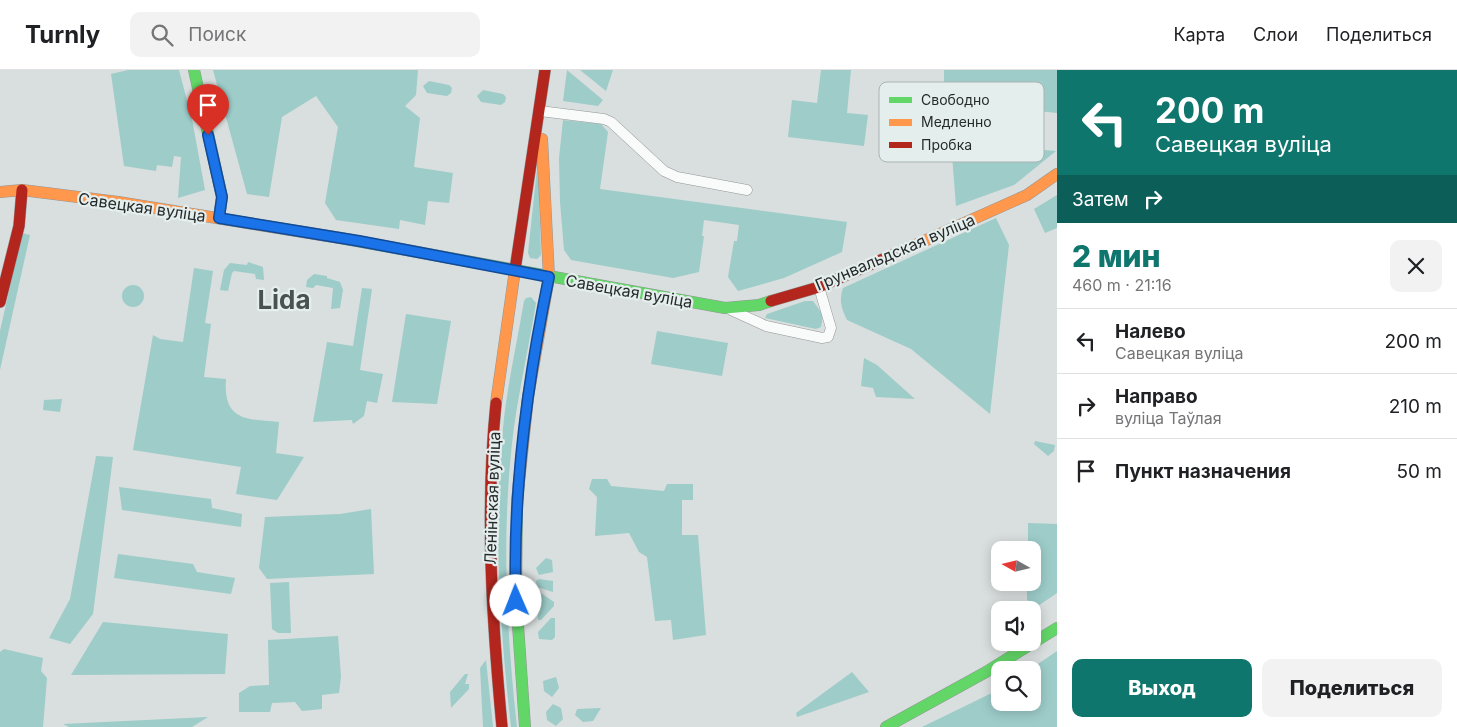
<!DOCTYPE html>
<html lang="ru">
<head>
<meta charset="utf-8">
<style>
	body { margin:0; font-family:Inter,sans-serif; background:#f2f2f2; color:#202124; height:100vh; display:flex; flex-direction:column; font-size:19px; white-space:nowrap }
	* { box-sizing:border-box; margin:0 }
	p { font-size:16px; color:#757577 }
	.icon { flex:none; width:28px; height:28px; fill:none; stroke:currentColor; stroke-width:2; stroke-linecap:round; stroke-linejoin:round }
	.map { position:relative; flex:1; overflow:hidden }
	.panel { display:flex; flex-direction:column; background:#fff; width:400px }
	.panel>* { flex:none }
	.top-card { background:#0f766e; color:#fff; overflow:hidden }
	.needle { width:32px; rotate:278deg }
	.tools { position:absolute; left:991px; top:471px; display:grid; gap:10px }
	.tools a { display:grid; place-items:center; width:50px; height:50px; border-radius:10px; background:#fff; box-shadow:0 2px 12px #0003; font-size:25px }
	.pin { position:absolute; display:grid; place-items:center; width:42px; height:42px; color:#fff; margin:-51px -21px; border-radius:50% 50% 50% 0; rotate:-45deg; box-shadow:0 0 5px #0007 }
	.pin .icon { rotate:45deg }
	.me { position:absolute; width:55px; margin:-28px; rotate:359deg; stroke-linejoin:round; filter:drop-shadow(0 0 4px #0008) }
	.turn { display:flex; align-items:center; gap:18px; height:105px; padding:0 15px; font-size:22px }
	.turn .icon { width:65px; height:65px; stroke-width:2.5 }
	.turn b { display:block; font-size:35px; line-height:42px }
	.then { display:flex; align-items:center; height:48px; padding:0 15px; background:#0003; gap:10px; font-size:19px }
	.round { display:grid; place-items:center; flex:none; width:52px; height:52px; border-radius:10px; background:#f2f2f2 }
	.headline { display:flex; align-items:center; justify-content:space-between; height:85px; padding:0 15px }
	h1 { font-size:30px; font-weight:800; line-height:38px; color:#0f766e }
	.primary-button { display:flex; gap:10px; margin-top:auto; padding:10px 15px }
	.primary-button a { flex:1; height:58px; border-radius:10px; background:#0f766e; color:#fff; font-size:20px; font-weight:800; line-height:58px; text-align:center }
	.primary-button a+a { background:#f2f2f2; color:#202124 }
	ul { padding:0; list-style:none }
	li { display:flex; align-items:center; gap:15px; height:65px; padding:0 15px; border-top:1px solid #e0e0e0 }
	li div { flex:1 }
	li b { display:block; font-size:19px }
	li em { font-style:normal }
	header { display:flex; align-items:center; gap:30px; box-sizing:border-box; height:70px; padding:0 25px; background:#fff; border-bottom:1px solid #e0e0e0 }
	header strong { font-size:24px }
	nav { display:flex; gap:28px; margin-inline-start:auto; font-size:18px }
	.search { width:350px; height:45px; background:#f2f2f2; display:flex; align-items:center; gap:12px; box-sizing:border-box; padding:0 18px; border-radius:10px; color:#757577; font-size:19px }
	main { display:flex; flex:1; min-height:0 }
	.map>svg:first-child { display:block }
</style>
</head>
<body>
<header>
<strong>Turnly</strong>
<div class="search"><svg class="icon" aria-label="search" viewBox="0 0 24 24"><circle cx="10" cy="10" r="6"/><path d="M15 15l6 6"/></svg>Поиск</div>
<nav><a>Карта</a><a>Слои</a><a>Поделиться</a></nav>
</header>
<main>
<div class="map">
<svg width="1057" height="657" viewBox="0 0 1057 657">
	<rect width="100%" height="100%" fill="#d9dfde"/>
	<!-- green -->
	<path fill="#9dccc9" d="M128,0h51l13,49 13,71 -27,8 3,-41 -7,-1 -2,11 -15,-2 -1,6 -32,-5 -13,-92z
		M213,0h205l-2,25 -11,11 15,12 -6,49 39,6 -4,30 -21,-2 -3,24 -25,-5 -1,9 -63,-9 -11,-17 13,-76 -22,-31 -34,21 -13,80 -22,-3z
		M567,0l36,30 -5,6 -35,-5z
		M580,0h33l-7,21z
		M821,0h30l-4,43 21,2 -4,31 -76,-9 4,-37 25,3z
		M944,0h113v43l-104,-11 -9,-16z
		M429,11l20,4 3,3 -1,5 -4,3 -20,-3 -4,-7z
		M483,20l20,4 3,3 -1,5 -4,3 -20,-3 -4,-6z
		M563,50l38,4 7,8 -8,57 247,33 -5,30 -58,26 -46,13 -10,-14 6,-36h3l2,-16 -35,-5 -2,16h2l-5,36 -26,6 -102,-18 -7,-10 -4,-48 -1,-44z
		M951,72l105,9 -42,34 -58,21z
		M538,89l3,96 -4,4 -7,-1 -2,-5z
		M1057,125v33l-12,5 -11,-24z
		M996,148l13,27 -19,169 -79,-65 -64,-29c-6,-12 -8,-20 -4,-32z
		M22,163l8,2 -30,135v-39z
		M248,192l15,5 1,13 -8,-1 -1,-5 -21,-3 -2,2 -4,18 -8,-1 4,-20 6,-7 17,2z
		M194,198l19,3 -8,52 6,1 -7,53 22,2c-3,42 20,40 53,43l-3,31 28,4 -27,43 -41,-6 5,-27 -108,-17 20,-115 7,4 23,3z
		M314,204l13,2v2l13,4 3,8 -3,18 -9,1 2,-21 -17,-3 -3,3 -7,-1 1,-7z
		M122 226a11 11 0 1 1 22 0a11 11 0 1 1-22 0Z
		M362,218l10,1 -12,81 23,4 -6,29 -10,-2 -3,15 -11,8 -1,-4 -39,2 14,-80 26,4z
		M531,227l5,6c-7,42 -16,83 -22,124 -13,99 -8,201 3,300h-6c-11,-99 -18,-199 -8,-299 4,-42 14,-85 21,-127l2,-3z
		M805,231h8l10,14 -2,12 -5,2 -51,-11 2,-4z
		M406,244l45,7 -14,83 -45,-2z
		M657,261l71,12 -6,33 -71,-12z
		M864,288l13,7 38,34 -39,-2 -3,-9 -12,-2z
		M62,329l-2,13 -17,-2 1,-10z
		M1035,371l20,4 -1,6 -6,5 -14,-12z
		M96,386l17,1 -20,157 -23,30 -21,-6 21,-39z
		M592,409h15l4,7 53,5 3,-7h26v16h-11v35h16l8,100 -33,5 -2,-20 -16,1 -8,-64 -8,-5 -10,-19 -34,3 2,-39 -8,-8z
		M119,417l92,12 1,9 30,6 -1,13 -119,-17z
		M371,439l3,65 -107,5 -8,-11 6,-51 75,-3z
		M1028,453l29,1v69l-19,13 -11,-6v-17l5,-1v-32h-4z
		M118,484l75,10 4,8 38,6 -4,16 -117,-16z
		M546,488l6,2 1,12 -14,3 -3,-7z
		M539,509l14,2v11l-16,-5 -1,-6z
		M289,512l2,51h-13l-6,-4 -2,-46z
		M537,523h4l13,9v4l-13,14h-3z
		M551,548h4v19l-3,3 -13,-1 -1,-7z
		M103,552l125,12 -3,40 -154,1z
		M338,566l3,41 -2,16 -17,2v14l-20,2 -7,-9 -23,1 -2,9h-31v-19l11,-7 19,-1 -1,-45z
		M4,579l39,9 -2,13 6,7 -4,49h-43v-75z
		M1057,581v76h-135l78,-38v13h32v-32h-3z
		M486,590l7,67h-10l-3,-59z
		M852,602l17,20 -72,25 -1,-4z
		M465,604h3l-3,10h4v5l-18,19 -1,-16z
		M556,607l3,11 -7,9 -8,-6 -1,-10z
		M553,634l8,4 2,11 -7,7 -9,-6 -1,-8z
		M601,638l-8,13 -10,1 -8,-7 2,-6z
		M208,647l-16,10h-123l-6,-3z"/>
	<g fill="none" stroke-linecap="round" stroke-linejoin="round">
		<!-- street casing -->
		<g stroke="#939796" stroke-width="11">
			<path id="street" d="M540,41l64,8 7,3 53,49 13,6 70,13
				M731,240l35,16 56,12 6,-1 3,-9 -12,-41"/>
		</g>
		<!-- fast casing -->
		<g stroke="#939796" stroke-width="12">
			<path id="fast" d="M194,0l28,127 -3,21
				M340,168l385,70 34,-3 12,-4
				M517,431l-1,95 9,131
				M886,657l100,-55 71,-44"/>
		</g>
		<!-- slow casing -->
		<g stroke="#939796" stroke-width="12">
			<path id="slow" d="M542,69l7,138
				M0,122l22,-2 96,12 222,36
				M913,176l114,-51 30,-21
				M496,333l19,-133
				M517,431l11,-104 21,-120"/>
		</g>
		<!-- jam casing -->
		<g stroke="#939796" stroke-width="12">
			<path id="jam" d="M515,200l30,-200
				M771,231l48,-14 94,-41
				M0,232l19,-76 3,-36
				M496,333c-11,108 -4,217 6,324"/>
		</g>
		<!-- street -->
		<use href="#street" stroke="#f9fafa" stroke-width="10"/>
		<!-- fast -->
		<use href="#fast" stroke="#63d668" stroke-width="11"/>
		<!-- slow -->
		<use href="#slow" stroke="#ff974d" stroke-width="11"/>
		<!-- jam -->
		<use href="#jam" stroke="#b3261e" stroke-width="11"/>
	</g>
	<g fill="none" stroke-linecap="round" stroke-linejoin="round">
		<!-- route casing -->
		<g stroke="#114b97" stroke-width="12">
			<path id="route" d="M208,65l14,62 -3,21 140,23 190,36c-22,106 -37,215 -33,324"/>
		</g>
		<!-- route -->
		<use href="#route" stroke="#1a73e8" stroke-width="9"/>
	</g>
	<g text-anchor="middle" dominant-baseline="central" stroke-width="4.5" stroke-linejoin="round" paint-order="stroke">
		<!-- street labels -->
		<g font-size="16" fill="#272a2a" stroke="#e4eeed">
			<text transform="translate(142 137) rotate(8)">Савецкая вуліца</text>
			<text transform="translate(895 182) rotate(-23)">Грунвальдская вуліца</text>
			<text transform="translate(629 221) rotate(10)">Савецкая вуліца</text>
			<text transform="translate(492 428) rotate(-88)">Ленінская вуліца</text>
		</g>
		<!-- town labels -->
		<g font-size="26" font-weight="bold" fill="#495151" stroke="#e4eeed">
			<text x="284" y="229">Lida</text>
		</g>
	</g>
	<!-- legend -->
	<rect x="879" y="12" width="165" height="80" rx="8" fill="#e4eeed" stroke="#abb3b2" stroke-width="1"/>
	<rect x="889" y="27" width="23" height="6" fill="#63d668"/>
	<rect x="889" y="49" width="23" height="7" fill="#ff974d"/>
	<rect x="889" y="72" width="23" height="6" fill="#b3261e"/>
	<g font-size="14" fill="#272a2a">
		<text x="921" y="35">Свободно</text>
		<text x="921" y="57">Медленно</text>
		<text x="921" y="80">Пробка</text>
	</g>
</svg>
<div class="tools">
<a><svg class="needle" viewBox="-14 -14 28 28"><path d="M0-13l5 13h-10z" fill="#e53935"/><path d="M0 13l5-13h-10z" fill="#757577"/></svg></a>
<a><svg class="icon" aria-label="sound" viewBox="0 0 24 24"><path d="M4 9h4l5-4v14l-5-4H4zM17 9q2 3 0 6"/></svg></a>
<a><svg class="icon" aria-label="search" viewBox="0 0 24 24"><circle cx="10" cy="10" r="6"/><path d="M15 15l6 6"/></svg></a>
</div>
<div class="pin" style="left:208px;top:65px;background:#d93025"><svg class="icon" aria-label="arrive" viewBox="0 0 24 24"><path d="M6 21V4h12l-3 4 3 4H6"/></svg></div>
<svg class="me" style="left:516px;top:531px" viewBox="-20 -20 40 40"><circle r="19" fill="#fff"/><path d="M0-13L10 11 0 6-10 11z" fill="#1a73e8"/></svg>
</div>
<section class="panel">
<div class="top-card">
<div class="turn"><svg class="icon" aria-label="left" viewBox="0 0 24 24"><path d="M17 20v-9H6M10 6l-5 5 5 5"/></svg><div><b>200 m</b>Савецкая вуліца</div></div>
<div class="then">Затем<svg class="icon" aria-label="right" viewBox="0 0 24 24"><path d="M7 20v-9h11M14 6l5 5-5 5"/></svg></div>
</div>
<div class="headline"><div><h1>2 мин</h1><p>460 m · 21:16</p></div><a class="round"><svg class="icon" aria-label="close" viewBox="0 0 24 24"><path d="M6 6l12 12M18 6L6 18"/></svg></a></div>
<ul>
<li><svg class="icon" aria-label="left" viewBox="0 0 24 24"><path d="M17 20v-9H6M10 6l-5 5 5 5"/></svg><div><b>Налево</b><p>Савецкая вуліца</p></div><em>200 m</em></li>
<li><svg class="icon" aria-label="right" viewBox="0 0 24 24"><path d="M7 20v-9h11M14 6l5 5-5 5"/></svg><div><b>Направо</b><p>вуліца Таўлая</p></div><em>210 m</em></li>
<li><svg class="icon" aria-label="arrive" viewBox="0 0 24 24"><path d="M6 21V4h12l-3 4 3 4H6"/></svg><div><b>Пункт назначения</b></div><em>50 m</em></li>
</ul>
<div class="primary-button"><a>Выход</a><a>Поделиться</a></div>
</section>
</main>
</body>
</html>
